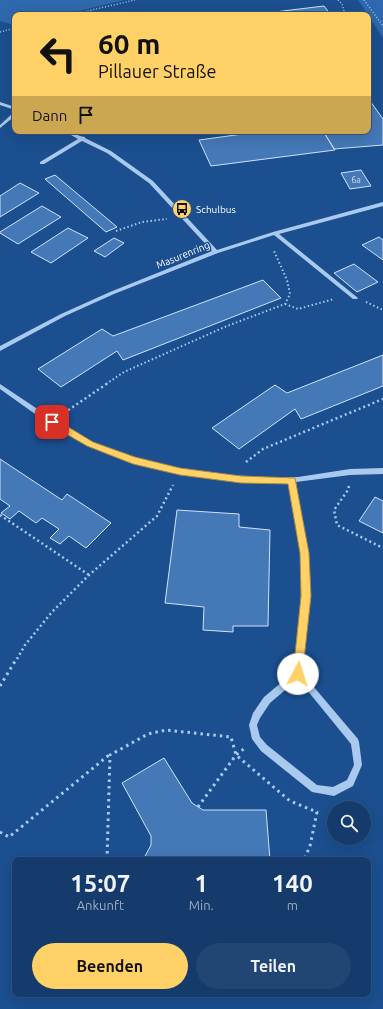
<!DOCTYPE html>
<html lang="de">
<head>
<meta charset="utf-8">
<style>
	body { margin:0; font-family:Ubuntu,sans-serif; background:#214673; color:#f1f3f6; height:100vh; display:flex; flex-direction:column; font-size:15px; white-space:nowrap }
	* { box-sizing:border-box; margin:0 }
	p { font-size:13px; color:#9dadc1 }
	.icon { flex:none; width:22px; height:22px; fill:none; stroke:currentColor; stroke-width:2; stroke-linecap:round; stroke-linejoin:round }
	.map { position:relative; flex:1; overflow:hidden }
	.panel { position:absolute; left:12px; top:857px; width:359px; height:140px; display:flex; flex-direction:column; background:#143b6b; border-radius:8px; box-shadow:0 4px 16px #0002,0 0 0 1px #33557e }
	.panel>* { flex:none }
	.top-card { position:absolute; left:12px; top:12px; width:359px; height:122px; border-radius:8px; box-shadow:0 4px 16px #0002,0 0 0 1px #33557e; background:#ffd166; color:#111; overflow:hidden }
	.tools { position:absolute; left:327px; top:801px; display:grid; gap:8px }
	.tools a { display:grid; place-items:center; width:44px; height:44px; border-radius:50%; background:#143b6b; box-shadow:0 4px 16px #0002,0 0 0 1px #33557e; font-size:20px }
	.pin { position:absolute; display:grid; place-items:center; width:34px; height:34px; color:#fff; margin:-17px; border-radius:8px; box-shadow:0 2px 6px #0006 }
	.me { position:absolute; width:44px; margin:-22px; rotate:5deg; stroke-linejoin:round; filter:drop-shadow(0 0 3px #0008) }
	.turn { display:flex; align-items:center; gap:14px; height:84px; padding:0 20px; font-size:18px }
	.turn .icon { width:52px; height:52px; stroke-width:2.5 }
	.turn b { display:block; font-size:28px; line-height:34px }
	.then { display:flex; align-items:center; height:38px; padding:0 20px; background:#0003; gap:8px; font-size:15px }
	.eta { display:flex; justify-content:space-evenly; align-items:center; height:68px; text-align:center }
	.eta b { font-size:24px; font-weight:700; line-height:28px }
	.primary-button { display:flex; gap:8px; margin-top:auto; padding:8px 20px }
	.primary-button a { flex:1; height:46px; border-radius:24px; background:#ffd166; color:#111; font-size:16px; font-weight:700; line-height:46px; text-align:center }
	.primary-button a+a { background:#214673; color:#f1f3f6 }
	.map>svg:first-child { display:block }
</style>
</head>
<body>
<div class="map">
<svg width="383" height="1009" viewBox="0 0 383 1009">
	<rect width="100%" height="100%" fill="#1b4f8f"/>
	<!-- green -->
	<path fill="#2e69ad" d="M0,0h125l-64,15h-46v9h-5l-10,-3z
		M358,0h25v38z"/>
	<!-- building -->
	<path fill="#4478b7" stroke="#cfe3fa" d="M324,6l7,9h-72l-1,-1z
		M368,98l15,21v26l-49,4 -11,-18h45z
		M265,131h58l12,19 -124,16 -12,-26z
		M361,170l10,16 -21,3 -9,-16z
		M55,175l62,52 -11,5 -61,-53z
		M20,183l19,10 -39,24v-21z
		M42,206l19,11 -43,27 -18,-11v-1z
		M68,228l20,10 -37,25 -20,-11z
		M379,237l4,3v20l-21,-15z
		M114,238l10,5 -19,14 -11,-6z
		M354,264l24,18 -21,10 -23,-19z
		M263,280l18,18 -158,62 -6,-9 -56,36 -23,-18 64,-40 11,7z
		M383,355v31l-82,33 -6,-10 -56,40 -27,-21 63,-43 12,8z
		M0,459l62,41 5,-6 44,29 -25,25 -17,-12 -9,8 -10,-6 9,-9 -17,-11 -6,5 -17,-12 -9,8 -9,-6 9,-7 -10,-7z
		M375,497l8,4v32l-24,-12z
		M177,510l62,4v13l31,3 -2,96h-35v6l-30,-2 1,-23 -39,-4z
		M164,758l28,45 11,7h63l4,50h-127l8,-15v-9l-29,-53z"/>
	<g fill="none" stroke-linecap="round" stroke-linejoin="round">
		<!-- path-far3 -->
		<path stroke="#a9c9ee" stroke-width="1.5" stroke-dasharray="1 2" stroke-linecap="butt" d="M338,0l4,4 3,11
			M364,0l19,26
			M70,15l65,-15
			M0,32l15,-4"/>
		<!-- path-far2 -->
		<path stroke="#a9c9ee" stroke-width="2" stroke-dasharray="1.5 2.5" stroke-linecap="butt" d="M116,231l26,-9 25,-3
			M366,302l17,8
			M285,304l13,5 36,-10
			M106,384l18,-12 103,-46 58,-22 5,-10 -3,-14 -13,-29"/>
		<!-- path-far1 -->
		<path stroke="#a9c9ee" stroke-width="2.5" stroke-dasharray="2 3" stroke-linecap="butt" d="M64,413l44,-30
			M246,462l17,-13 120,-50
			M349,486l-1,4 -14,20 3,15 46,23
			M0,515l89,60
			M17,659l8,-14 27,-33 37,-37 68,-59 16,-31"/>
		<!-- path -->
		<path stroke="#a9c9ee" stroke-width="3" stroke-dasharray="2.5 4" stroke-linecap="butt" d="M0,686l17,-28
			M198,807l38,-52 9,-7
			M0,832l9,5 100,-82
			M107,860l3,-105 38,-21 18,-4 65,7 5,18 54,46 27,11 -7,34 -6,14"/>
		<!-- minor -->
		<path fill="#a9c9ee" fill-rule="evenodd" d="M0,102l15,5v3l-15,-5z
			M13,113h2v3l-15,12v-3z
			M64,131c8,0 13,5 21,6v1l26,13 42,30 64,69 56,-18 110,-30v4l-104,28 79,64 -1,1h-4l-79,-64 -56,18 -104,41 -49,22 -65,35v-5l61,-32 49,-22 102,-41 -63,-68 -42,-30 -25,-12 -38,23h-4v-2l38,-23z
			M0,384l57,38 34,19 22,10 23,8 25,6 52,9 53,3h32l52,-8 33,-1v6l-33,1 -54,7 12,71 2,43 -8,77 56,66 1,3 3,23 -9,21 -19,10 -22,-4 -51,-41 -9,-12 -3,-14 4,-12 11,-16 30,-25 8,-76 -2,-43 -11,-70c-69,-1 -139,-8 -202,-38 -31,-15 -59,-36 -87,-56zM298,679l53,65 3,21 -7,15 -14,7 -16,-2 -50,-40 -7,-8 -3,-12 3,-7 10,-15z"/>
	</g>
	<!-- route -->
	<path fill="#ffd166" stroke="#a68842" d="M49,419h6l38,23 42,15 45,11 61,8 54,2 14,75 2,43 -9,82 -4,1 -4,-1 -1,-4 8,-78 -1,-43 -12,-69 -47,-1 -61,-8 -47,-11 -46,-18 -38,-22 -1,-2z"/>
	<!-- icons -->
	<defs>
		<g id="bus-disc" transform="scale(1)"><circle r="9.5" fill="#ffd166" stroke="#1b4f8f"/><path d="M-5-6H5V4H4V6H2V4H-2V6H-4V4H-5ZM-3.5-4V0h7V-4ZM-3.5 1.2v1.5H-2V1.2ZM2 1.2v1.5H3.5V1.2Z" fill="#111"/></g>
	</defs>
	<g fill-rule="evenodd">
		<use href="#bus-disc" x="182" y="209"/>
	</g>
	<g text-anchor="middle" dominant-baseline="central" stroke-width="3" stroke-linejoin="round" paint-order="stroke">
		<!-- far-number labels -->
		<g font-size="9" fill="#d0dded">
			<text x="356" y="180">6a</text>
		</g>
		<!-- far-poi labels -->
		<g font-size="10" fill="#fff" stroke="#1b4f8f" text-anchor="start">
			<text x="196" y="209">Schulbus</text>
		</g>
		<!-- far-street labels -->
		<g font-size="10" fill="#fff" stroke="#1b4f8f">
			<text transform="translate(183 255) rotate(-22)">Masurenring</text>
		</g>
	</g>
</svg>
<div class="tools">
<a><svg class="icon" aria-label="search" viewBox="0 0 24 24"><circle cx="10" cy="10" r="6"/><path d="M15 15l6 6"/></svg></a>
</div>
<div class="pin" style="left:52px;top:422px;background:#d93025"><svg class="icon" aria-label="arrive" viewBox="0 0 24 24"><path d="M6 21V4h12l-3 4 3 4H6"/></svg></div>
<svg class="me" style="left:298px;top:674px" viewBox="-20 -20 40 40"><circle r="19" fill="#fff"/><path d="M0-13L10 11 0 6-10 11z" fill="#ffd166"/></svg>
<div class="top-card">
<div class="turn"><svg class="icon" aria-label="left" viewBox="0 0 24 24"><path d="M17 20v-9H6M10 6l-5 5 5 5"/></svg><div><b>60 m</b>Pillauer Straße</div></div>
<div class="then">Dann<svg class="icon" aria-label="arrive" viewBox="0 0 24 24"><path d="M6 21V4h12l-3 4 3 4H6"/></svg></div>
</div>
<section class="panel">
<div class="eta">
<div><b>15:07</b><p>Ankunft</p></div>
<div><b>1</b><p>Min.</p></div>
<div><b>140</b><p>m</p></div>
</div>
<div class="primary-button"><a>Beenden</a><a>Teilen</a></div>
</section>
</div>
</body>
</html>
